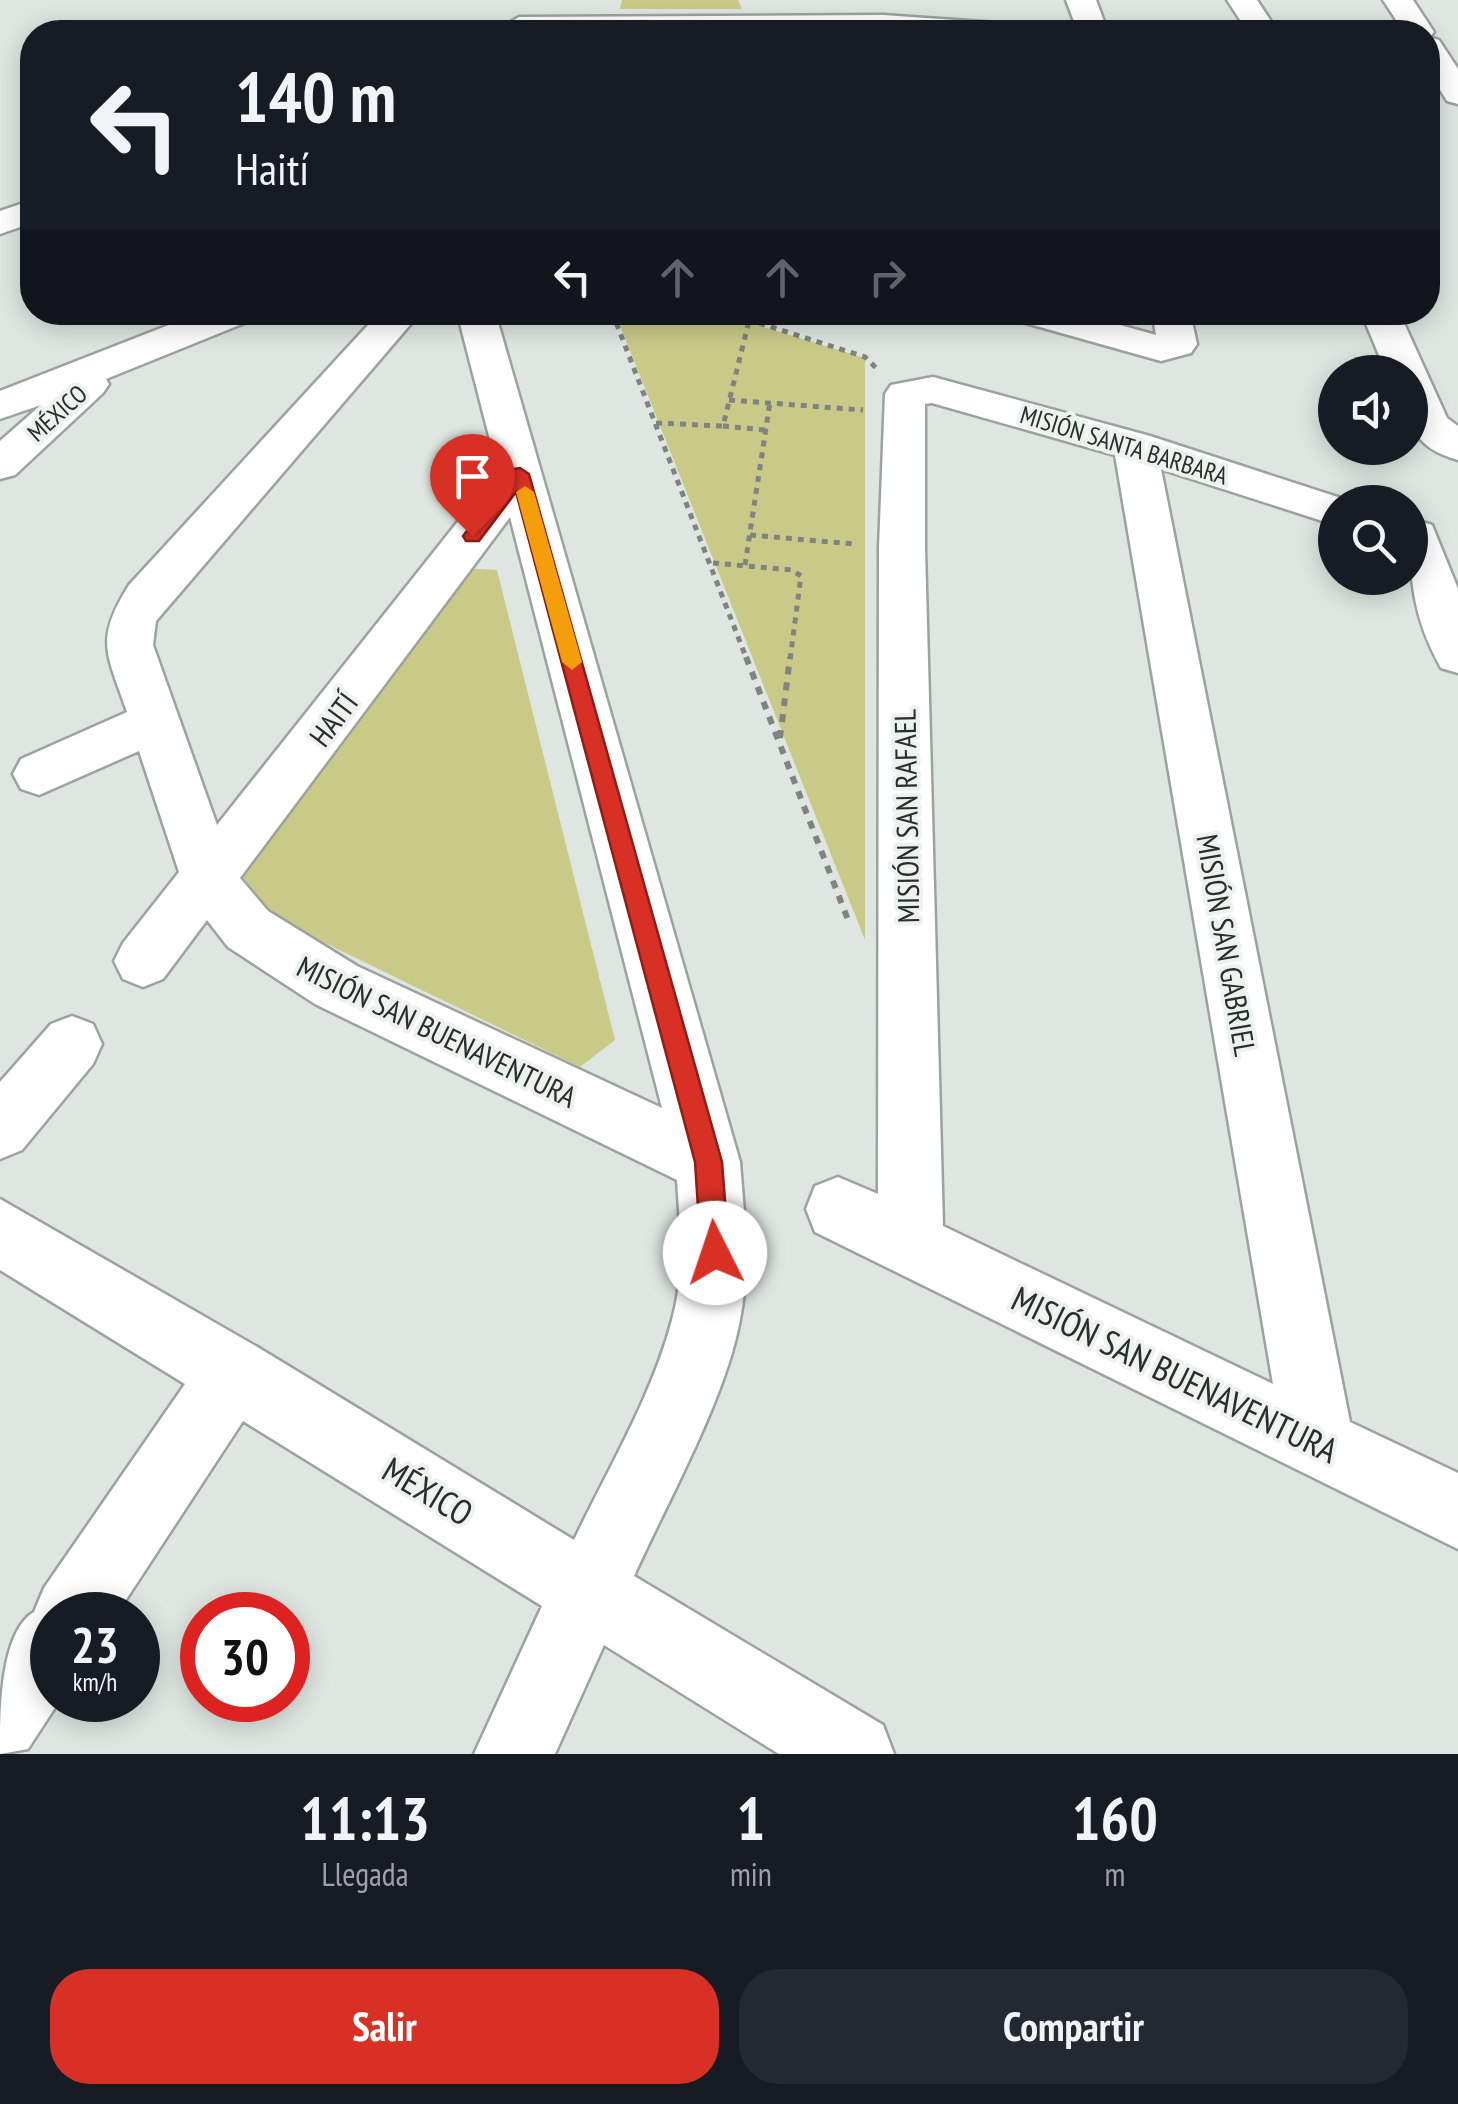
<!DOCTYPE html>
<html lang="es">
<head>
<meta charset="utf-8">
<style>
	body { margin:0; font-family:"PT Sans Narrow",sans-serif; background:#242831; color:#f1f3f6; height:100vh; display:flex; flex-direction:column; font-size:38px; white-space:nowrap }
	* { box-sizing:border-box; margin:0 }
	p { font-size:32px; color:#9ea1a6 }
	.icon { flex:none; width:55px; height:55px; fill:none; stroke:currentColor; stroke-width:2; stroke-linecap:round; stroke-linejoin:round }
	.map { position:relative; height:1754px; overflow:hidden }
	.details { display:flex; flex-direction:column; background:#171b24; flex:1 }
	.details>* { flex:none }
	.banner { position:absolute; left:20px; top:20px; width:1420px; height:305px; border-radius:40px; box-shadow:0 5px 25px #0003; background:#171b24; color:#f1f3f6; overflow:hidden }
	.controls { position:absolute; left:1318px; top:355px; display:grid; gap:20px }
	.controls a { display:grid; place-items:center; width:110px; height:110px; border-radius:50%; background:#171b24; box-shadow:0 5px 25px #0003; font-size:50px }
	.speed { position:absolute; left:30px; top:1592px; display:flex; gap:20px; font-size:50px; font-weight:700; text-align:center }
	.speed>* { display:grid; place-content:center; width:130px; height:130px; border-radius:50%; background:#171b24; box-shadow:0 5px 25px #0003; line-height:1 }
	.speed small { font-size:25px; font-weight:400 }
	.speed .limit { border:15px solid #d22; background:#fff; color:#111 }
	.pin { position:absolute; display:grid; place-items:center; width:85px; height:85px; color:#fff; margin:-102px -42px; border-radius:50% 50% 50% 0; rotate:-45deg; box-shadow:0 0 10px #0007 }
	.pin .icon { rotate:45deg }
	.me { position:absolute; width:110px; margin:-55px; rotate:356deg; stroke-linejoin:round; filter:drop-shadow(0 0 8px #0008) }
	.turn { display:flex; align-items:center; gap:35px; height:210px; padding:0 50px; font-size:45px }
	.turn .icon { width:130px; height:130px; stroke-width:2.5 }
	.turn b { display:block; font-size:70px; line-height:85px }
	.lanes { display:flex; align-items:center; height:95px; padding:0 50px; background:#0003; justify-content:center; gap:50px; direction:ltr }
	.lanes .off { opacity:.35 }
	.eta { display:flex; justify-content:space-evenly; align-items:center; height:170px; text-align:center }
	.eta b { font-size:60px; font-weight:700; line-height:70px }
	.button { display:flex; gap:20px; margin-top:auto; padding:20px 50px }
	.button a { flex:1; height:115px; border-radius:40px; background:#d93025; color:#fff; font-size:40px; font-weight:700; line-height:115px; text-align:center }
	.button a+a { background:#242831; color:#f1f3f6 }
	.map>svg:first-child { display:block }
</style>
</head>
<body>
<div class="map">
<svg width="1458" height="1754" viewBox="0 0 1458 1754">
	<rect width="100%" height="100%" fill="#dfe6e1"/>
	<!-- green -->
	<path fill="#caca88" d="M622,0h116l4,9h-122z
		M615,313h103l147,45v582z
		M461,568l36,2 118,470 -35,27 -333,-162 -6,-38z"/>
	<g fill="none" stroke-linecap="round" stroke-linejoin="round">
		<!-- minor casing -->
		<g stroke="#9ca39e" stroke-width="5">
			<path id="minor" d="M1066,0h30l12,32h-30z
				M1227,0h30l21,32h-30z
				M1383,0h30l21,32 -4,5 9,3 19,29v35l-11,-3 -19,-31v-38h-24z
				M883,15l115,8 15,9h-504l-5,-6 15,-9z
				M32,200v23l-32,11v-23z
				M202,312h55l-5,8 -146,59 3,5 -6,9 -88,82 -15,4v-38l41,-36 -41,14v-28z
				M380,312h41l-265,309 -3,24 64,180 281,-354 -41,-159h38l245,850c4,52 10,101 1,152 -13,81 -73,186 -107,262l249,149 11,29h-115l-175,-109 -49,109h-81l68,-148 -299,-185 -127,194h-64v85h8l-32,49 -28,5c0,-42 0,-122 34,-142l10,-24 141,-204 -185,-114v-71l259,149 315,192c34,-71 78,-144 98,-220 13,-46 8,-93 5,-140l-362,-176 -87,-57 -21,-27 -44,59 -20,8 -20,-8 -9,-18 9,-18 56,-71 -40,-121 -100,44 -18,-6 -8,-15 8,-15 106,-47c-20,-59 -33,-71 2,-127zM510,517l152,591 -305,-142 -89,-55 -28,-33z
				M1010,312h64l82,23 -4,-23h38l7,32 -6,9 -30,8 -146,-41z
				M1361,312h38l48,106 11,8v34c-53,-15 -48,-41 -48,-88h-24z
				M933,377l217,59 203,66h-18v23l-174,-56 189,953 108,51v76l-643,-317 -9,-23 9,-23 23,-9 40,17 1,-646 6,-154 6,-9zM932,403l183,52 158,929 -330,-158 -18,-678v-144z
				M1416,520l16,5 26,64v84l-17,-5c-29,-52 -31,-90 -31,-146z
				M72,1016l21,8 9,20 -9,20 -71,86 -22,9v-77l51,-58z"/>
		</g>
		<!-- path-far1 -->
		<path stroke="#7f8481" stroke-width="5" stroke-dasharray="6 6" stroke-linecap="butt" d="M612,312l135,348
			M725,312l140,45 12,12
			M729,400l134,10
			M656,423l67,3 26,-105
			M723,426l42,4
			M750,535l104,9
			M713,563l79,7 9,6 -11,84
			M745,565l25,-163"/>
		<!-- path -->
		<path stroke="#7f8481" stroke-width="6" stroke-dasharray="8 8" stroke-linecap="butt" d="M746,657l104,268
			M780,738l10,-81"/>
		<!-- minor -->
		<use href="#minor" fill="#fff" fill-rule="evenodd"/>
	</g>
	<!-- route -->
	<path fill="#d93025" stroke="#8d1f18" stroke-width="2.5" d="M520,468l9,6 193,688 7,91 -4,10 -10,4 -10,-4 -4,-10 -6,-91 -179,-670 -37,49h-13l-3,-5 51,-67z"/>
	<!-- slow -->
	<path fill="#f59e0b" d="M525,486l9,6 48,170 -10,8 -10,-8 -46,-170z"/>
	<g text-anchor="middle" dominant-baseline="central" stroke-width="8" stroke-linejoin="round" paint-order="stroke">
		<!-- far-street labels -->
		<g font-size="25" fill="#2a2d2b" stroke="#ecf3ee">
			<text transform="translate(57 413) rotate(-42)">MÉXICO</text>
			<text transform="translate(1124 445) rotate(17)">MISIÓN SANTA BARBARA</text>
		</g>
		<!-- street labels -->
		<g font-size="30" fill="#2a2d2b" stroke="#ecf3ee">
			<text transform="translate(333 719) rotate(-53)">HAITÍ</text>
			<text transform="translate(906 816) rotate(-91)">MISIÓN SAN RAFAEL</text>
			<text transform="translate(1227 945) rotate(80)">MISIÓN SAN GABRIEL</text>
			<text transform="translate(437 1031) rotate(26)">MISIÓN SAN BUENAVENTURA</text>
		</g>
		<!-- near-street labels -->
		<g font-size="35" fill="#2a2d2b" stroke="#ecf3ee">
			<text transform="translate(1175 1374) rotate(26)">MISIÓN SAN BUENAVENTURA</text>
			<text transform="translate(428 1491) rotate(31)">MÉXICO</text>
		</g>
	</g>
</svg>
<div class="controls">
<a><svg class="icon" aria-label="sound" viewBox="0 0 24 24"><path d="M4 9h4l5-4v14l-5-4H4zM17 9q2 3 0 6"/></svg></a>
<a><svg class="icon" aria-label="search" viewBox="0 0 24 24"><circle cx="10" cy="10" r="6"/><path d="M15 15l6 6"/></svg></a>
</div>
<div class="speed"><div>23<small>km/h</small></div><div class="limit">30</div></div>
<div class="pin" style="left:472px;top:536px;background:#d93025"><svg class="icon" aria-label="arrive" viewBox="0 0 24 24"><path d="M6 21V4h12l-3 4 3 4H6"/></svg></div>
<svg class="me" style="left:715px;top:1253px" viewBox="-20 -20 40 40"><circle r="19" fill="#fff"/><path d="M0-13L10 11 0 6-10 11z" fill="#d93025"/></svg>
<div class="banner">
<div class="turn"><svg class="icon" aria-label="left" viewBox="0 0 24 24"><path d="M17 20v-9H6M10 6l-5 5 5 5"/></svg><div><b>140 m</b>Haití</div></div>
<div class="lanes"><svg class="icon" aria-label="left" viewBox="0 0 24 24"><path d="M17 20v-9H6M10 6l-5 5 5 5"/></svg><svg class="icon off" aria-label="ahead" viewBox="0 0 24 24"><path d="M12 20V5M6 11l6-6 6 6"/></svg><svg class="icon off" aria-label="ahead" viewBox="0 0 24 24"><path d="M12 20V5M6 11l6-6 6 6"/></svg><svg class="icon off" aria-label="right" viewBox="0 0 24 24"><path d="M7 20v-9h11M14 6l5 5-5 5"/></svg></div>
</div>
</div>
<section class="details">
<div class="eta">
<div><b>11:13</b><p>Llegada</p></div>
<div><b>1</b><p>min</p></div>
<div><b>160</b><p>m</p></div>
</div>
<div class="button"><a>Salir</a><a>Compartir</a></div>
</section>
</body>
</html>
